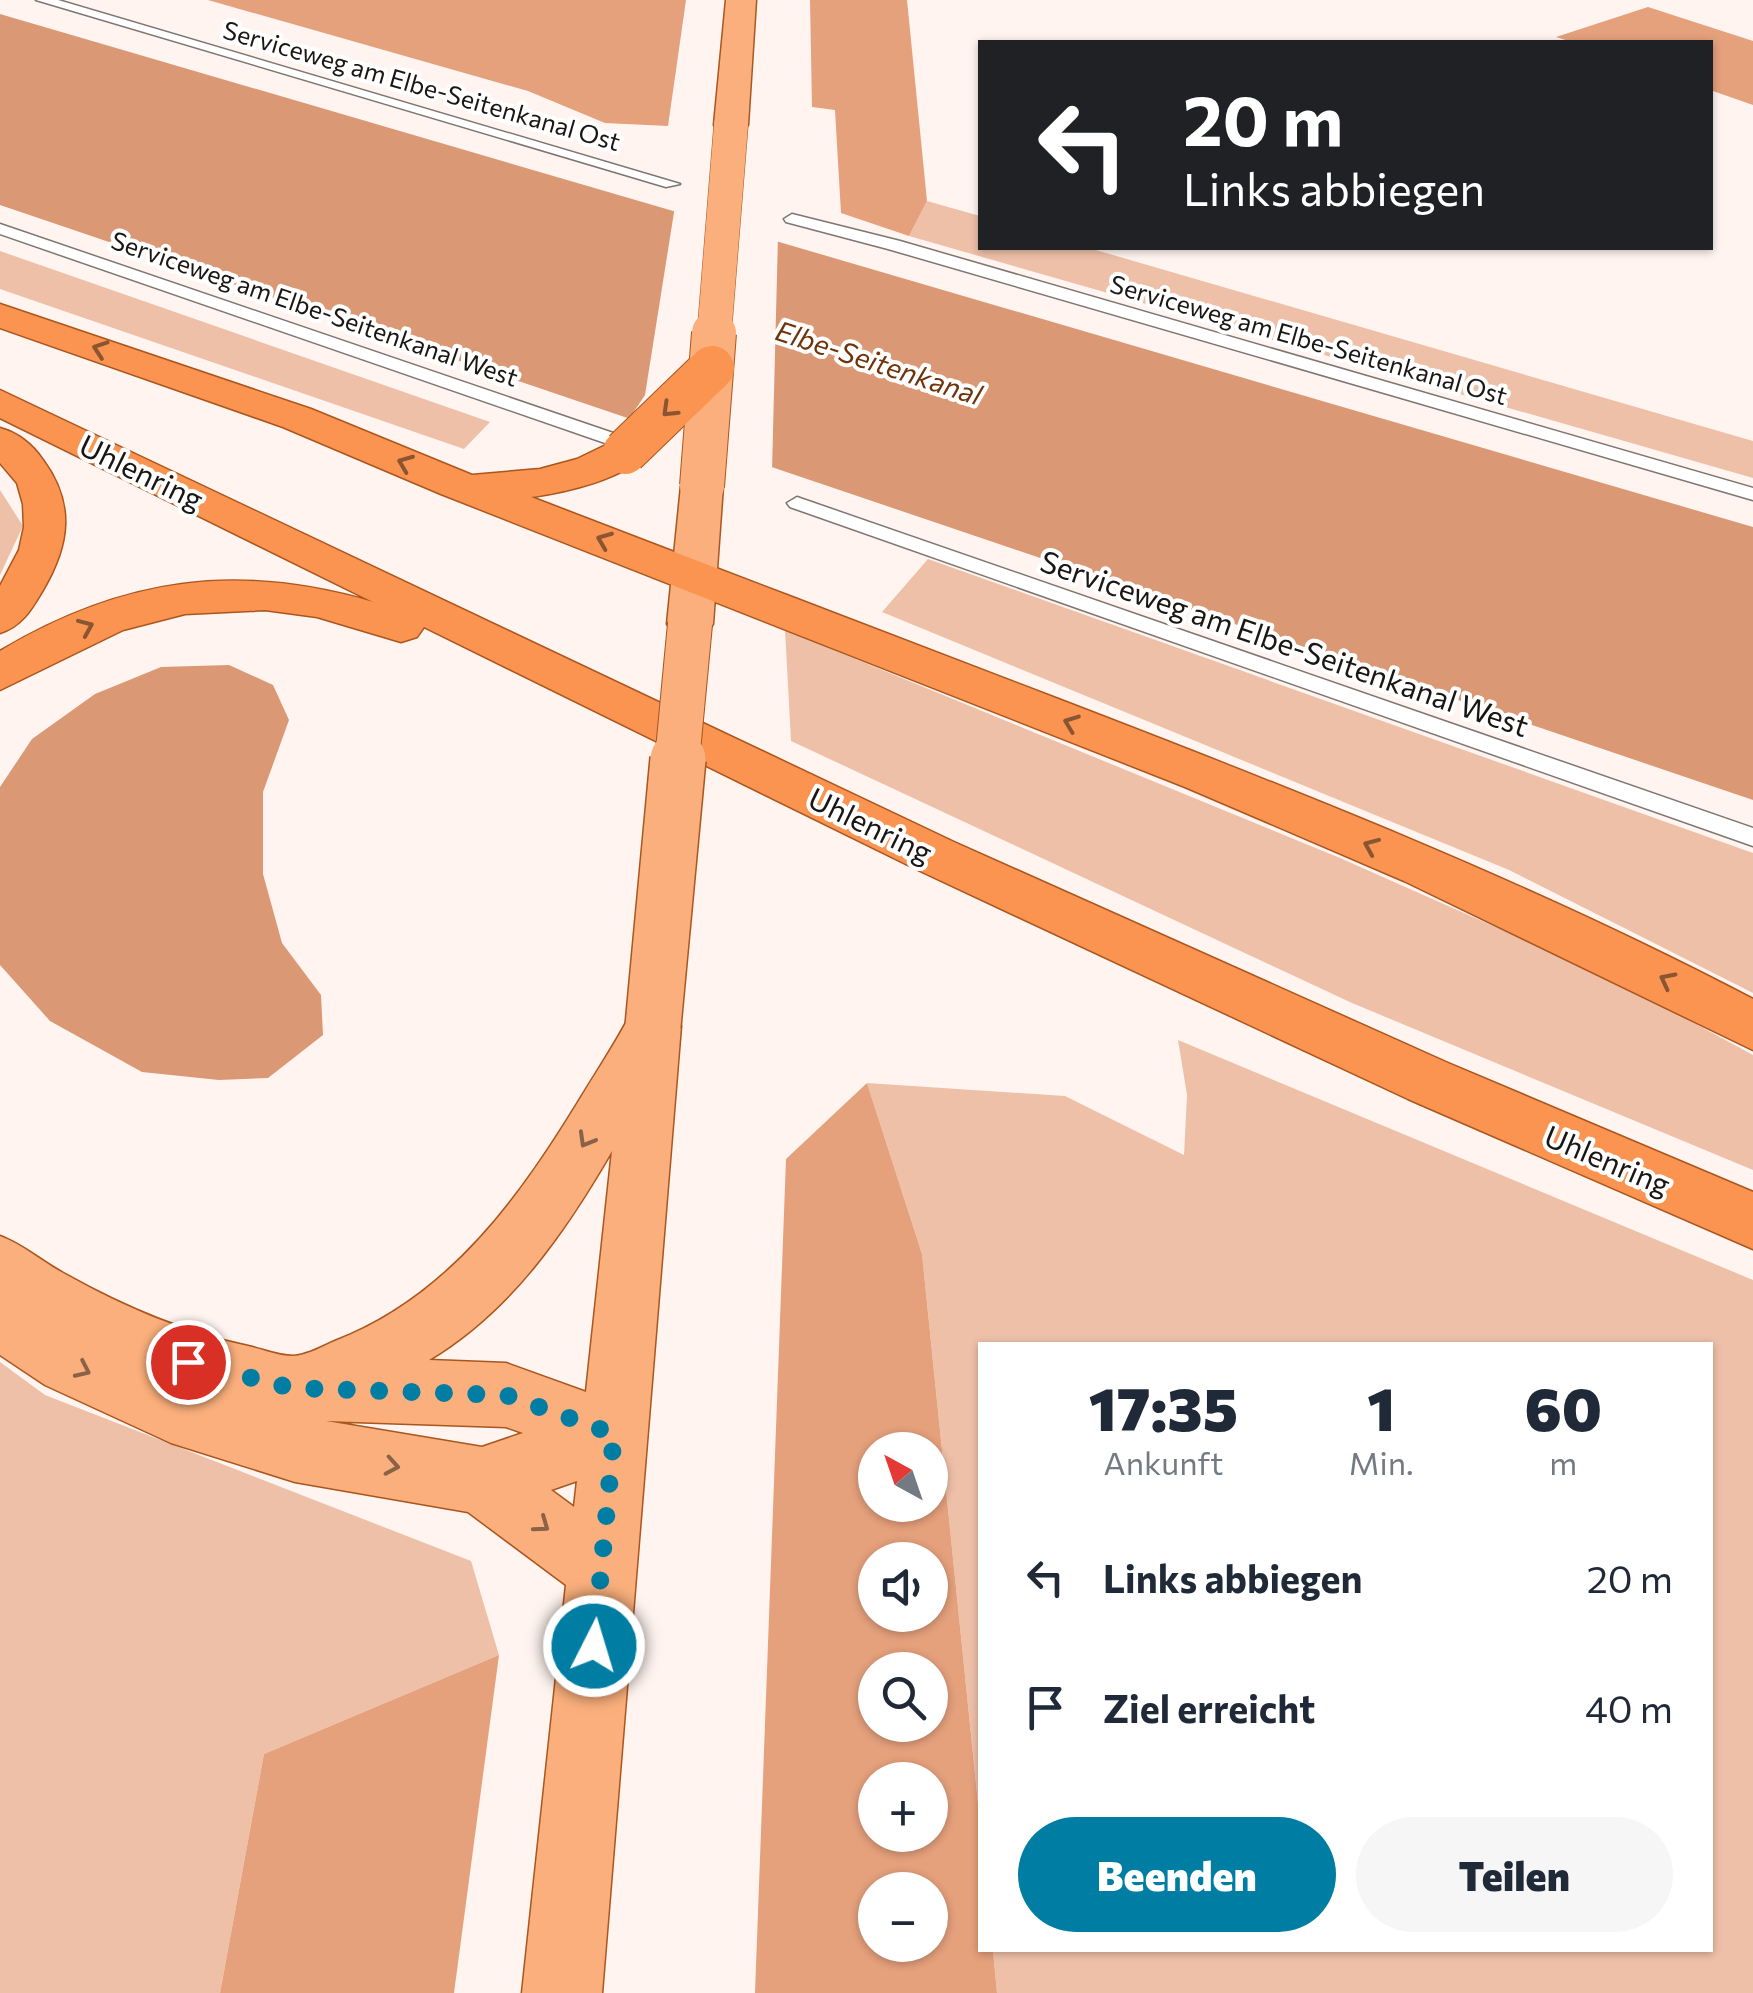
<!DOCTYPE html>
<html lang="de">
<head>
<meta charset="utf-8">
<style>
	body { margin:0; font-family:Commissioner,sans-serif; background:#f6f6f7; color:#1f2937; height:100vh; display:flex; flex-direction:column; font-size:38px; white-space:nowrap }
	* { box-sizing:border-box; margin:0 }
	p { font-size:32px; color:#747a83 }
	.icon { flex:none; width:55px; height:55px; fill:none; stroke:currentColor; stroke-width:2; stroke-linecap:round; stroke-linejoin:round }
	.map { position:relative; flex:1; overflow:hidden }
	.drawer { position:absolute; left:978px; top:1342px; width:735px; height:610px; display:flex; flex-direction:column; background:#fff; border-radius:0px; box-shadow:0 2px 8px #0004 }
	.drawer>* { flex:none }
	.top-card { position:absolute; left:978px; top:40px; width:735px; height:210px; border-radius:0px; box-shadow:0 2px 8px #0004; background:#202124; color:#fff; overflow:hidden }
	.needle { width:65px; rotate:320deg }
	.buttons { position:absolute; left:858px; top:1432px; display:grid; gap:20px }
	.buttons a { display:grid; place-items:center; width:90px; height:90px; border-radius:50%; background:#fff; box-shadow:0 2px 8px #0004; font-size:50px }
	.pin { position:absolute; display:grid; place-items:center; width:85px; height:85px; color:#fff; margin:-42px; border:5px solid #fff; border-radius:50%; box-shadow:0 2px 10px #0007 }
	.me { position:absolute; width:110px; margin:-55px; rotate:5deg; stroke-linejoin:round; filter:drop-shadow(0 0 8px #0008) }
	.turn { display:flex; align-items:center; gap:35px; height:210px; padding:0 40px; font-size:45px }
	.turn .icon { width:130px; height:130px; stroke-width:2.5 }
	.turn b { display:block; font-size:70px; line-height:85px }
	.eta { display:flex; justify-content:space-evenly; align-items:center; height:170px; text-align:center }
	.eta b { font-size:60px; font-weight:800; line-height:70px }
	.button { display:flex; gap:20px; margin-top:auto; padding:20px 40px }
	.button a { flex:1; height:115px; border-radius:60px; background:#007da3; color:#fff; font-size:40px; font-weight:800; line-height:115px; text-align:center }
	.button a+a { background:#f6f6f7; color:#1f2937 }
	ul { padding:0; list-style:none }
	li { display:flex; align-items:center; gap:30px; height:130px; padding:0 40px }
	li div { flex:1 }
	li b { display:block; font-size:38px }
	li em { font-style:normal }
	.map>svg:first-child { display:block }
</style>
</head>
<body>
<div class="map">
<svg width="1753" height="1993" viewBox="0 0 1753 1993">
	<rect width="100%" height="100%" fill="#fff4ef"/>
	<!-- green -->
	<path fill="#efc0a8" d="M927,201l53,15v32h109l664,193v37l-844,-242z
		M0,251l490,171 -26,27 -464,-160z
		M0,490l23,36 -23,49z
		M928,559l825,294v140l-244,-123 -627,-258z
		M785,630l555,228 273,121 140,76v115l-401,-167 -561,-262z
		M1178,1040l575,240v713h-756l-4,-43h717v-605h-730v478l-58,-569 -55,-171 198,13 119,59 3,-60z
		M0,1362l45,33 426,166 28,94 -235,99 -44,239h-220z"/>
	<!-- forest -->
	<path fill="#e5a07c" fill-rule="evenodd" d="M208,0h478l-18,126 -63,-3 -77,-32z
		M810,0h97l20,201 -18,35 -68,-23 -6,-103 -23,-3z
		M1648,7l105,34v64l-43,-15v-48h-138l-16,-5z
		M867,1083l55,171 58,569v127h13l4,43h-242l31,-834zM930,1450v55h-55v-55zM930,1560v55h-55v-55zM930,1670v55h-55v-55zM930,1780v55h-55v-55zM930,1890v55h-55v-55z
		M499,1655l-45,338h-234l44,-239z"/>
	<!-- water -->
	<path fill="#db9874" d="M0,14l1753,513v273l-1753,-595z
		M229,665l44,20 16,35 -26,72v82l19,69 39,52 2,40 -55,43 -49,2 -77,-8 -92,-51 -50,-56v-178l32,-48 63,-45 66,-27z"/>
	<!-- pier -->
	<path fill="#fff4ef" d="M675,206l103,30 -6,235 -145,-49 18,-27z"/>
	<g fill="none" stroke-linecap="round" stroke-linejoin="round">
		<!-- service casing -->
		<g stroke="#7f7671" stroke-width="3">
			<path id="service" d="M36,0h22l622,184 -14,3z
				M792,214l108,27 853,247v12l-865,-251 -102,-27 -2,-3z
				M0,224l619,211 2,4 -9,6 -7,-2 -605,-209z
				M797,497l956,331v18l-963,-339 -3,-4z"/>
		</g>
		<!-- primary casing -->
		<g stroke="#aa561e" stroke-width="3">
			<path id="primary" d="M726,0h30l-8,125 -5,7h-24l-5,-7z
				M702,472l15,4 6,10 -10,138 -7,11 -16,5 -16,-5 -7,-11 14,-138 6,-10z
				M653,1002l20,7 8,17 -79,967h-80l44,-408 -98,-73 -173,-30 -124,-39 -126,-58 -45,-30v-119c24,9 42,26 65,38 59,33 117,58 183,72 14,3 30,10 45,10 13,0 30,-10 42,-15 116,-45 186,-145 248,-247 17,-28 36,-56 50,-85zM612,1151l-26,241 -80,-29 -77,-3c82,-49 136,-128 183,-209zM326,1421l180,6 17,6 -41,14zM577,1481l-3,26 -23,-17z"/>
		</g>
		<!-- trunk casing -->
		<g stroke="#aa561e" stroke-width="3">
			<path id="trunk" d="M0,304l311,105 161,66 68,-6 37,-10 33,-16 15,-4 15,4 6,9c-18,27 -84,41 -115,45 174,67 348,133 522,200 237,91 475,184 700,302v51l-349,-169 -219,-94 -744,-293 -158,-67 -283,-99z
				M0,390l954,452 494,221 305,129v57l-345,-150 -490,-229 -494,-243 -7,10 -16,5 -84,-25 -52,-7 -80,4 -62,16 -123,60v-39c122,-73 237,-89 373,-49l-373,-184z
				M0,428c18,5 32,16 43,32 32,44 27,84 0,130 -12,20 -21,36 -43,43v-47l19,-36 5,-23 -1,-23 -6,-21 -17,-20z"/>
		</g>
		<!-- service -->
		<use href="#service" fill="#fff" fill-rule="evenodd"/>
		<!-- primary -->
		<use href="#primary" fill="#fbaf7c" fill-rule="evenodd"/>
		<!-- trunk -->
		<use href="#trunk" fill="#fa9450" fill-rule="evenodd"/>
		<!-- primary-bridge-far2 casing -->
		<g stroke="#aa561e" stroke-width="35" stroke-linecap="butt">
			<path id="primary-bridge-far2" d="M714,336l17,-211"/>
		</g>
		<!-- primary-bridge-far1 casing -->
		<g stroke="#aa561e" stroke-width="46" stroke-linecap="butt">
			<path id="primary-bridge-far1" d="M702,486l12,-153
				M677,761l13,-137"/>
		</g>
		<!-- primary-bridge casing -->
		<g stroke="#aa561e" stroke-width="58" stroke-linecap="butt">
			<path id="primary-bridge" d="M653,1026l25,-267"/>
		</g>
		<!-- trunk-bridge casing -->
		<g stroke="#aa561e" stroke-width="46" stroke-linecap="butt">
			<path id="trunk-bridge" d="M625,452l87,-84"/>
		</g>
		<!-- primary-bridge-far2 -->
		<use href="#primary-bridge-far2" stroke="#fbaf7c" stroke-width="34"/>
		<!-- primary-bridge-far1 -->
		<use href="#primary-bridge-far1" stroke="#fbaf7c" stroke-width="44"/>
		<!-- primary-bridge -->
		<use href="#primary-bridge" stroke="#fbaf7c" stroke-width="55"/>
		<!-- trunk-bridge -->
		<use href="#trunk-bridge" stroke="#fa9450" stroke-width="44"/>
	</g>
	<!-- one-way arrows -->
	<defs><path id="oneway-chevron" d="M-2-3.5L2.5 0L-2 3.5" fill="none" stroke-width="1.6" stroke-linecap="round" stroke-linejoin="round" transform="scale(2.5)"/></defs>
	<g stroke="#8a5532">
		<use href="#oneway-chevron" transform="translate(100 349) rotate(-161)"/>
		<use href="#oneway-chevron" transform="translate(669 410) rotate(136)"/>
		<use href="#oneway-chevron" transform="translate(405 463) rotate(-158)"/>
		<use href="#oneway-chevron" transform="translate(604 540) rotate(-158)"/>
		<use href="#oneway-chevron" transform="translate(86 627) rotate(-23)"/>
		<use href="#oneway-chevron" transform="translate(1071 723) rotate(-159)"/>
		<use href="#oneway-chevron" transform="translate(1371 846) rotate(-157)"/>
		<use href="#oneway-chevron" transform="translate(1667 980) rotate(-153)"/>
	</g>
	<g stroke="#8a6248">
		<use href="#oneway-chevron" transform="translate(586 1140) rotate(120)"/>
		<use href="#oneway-chevron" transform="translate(83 1370) rotate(25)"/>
		<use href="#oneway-chevron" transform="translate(392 1466) rotate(10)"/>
		<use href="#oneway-chevron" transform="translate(542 1525) rotate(36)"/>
	</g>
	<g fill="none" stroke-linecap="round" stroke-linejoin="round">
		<!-- route -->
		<path stroke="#007da3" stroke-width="18" stroke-dasharray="0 32.4" d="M188,1362l104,26 214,7 108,39 -20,212"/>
	</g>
	<g text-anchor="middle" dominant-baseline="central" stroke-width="8" stroke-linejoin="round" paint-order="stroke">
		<!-- far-street labels -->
		<g font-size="25" fill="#191614" stroke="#fff">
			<text transform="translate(422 85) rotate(16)">Serviceweg am Elbe-Seitenkanal Ost</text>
			<text transform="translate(315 308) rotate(19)">Serviceweg am Elbe-Seitenkanal West</text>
			<text transform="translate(1309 339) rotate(16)">Serviceweg am Elbe-Seitenkanal Ost</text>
		</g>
		<!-- far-water labels -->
		<g font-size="28" font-style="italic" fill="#703309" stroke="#fff">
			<text transform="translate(879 362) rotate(18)">Elbe-Seitenkanal</text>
		</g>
		<!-- street labels -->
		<g font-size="30" fill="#191614" stroke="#fff">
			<text transform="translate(142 471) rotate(26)">Uhlenring</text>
			<text transform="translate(1285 642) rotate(19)">Serviceweg am Elbe-Seitenkanal West</text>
			<text transform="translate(871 824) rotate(26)">Uhlenring</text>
			<text transform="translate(1608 1159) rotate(23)">Uhlenring</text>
		</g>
	</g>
</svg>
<div class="buttons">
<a><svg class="needle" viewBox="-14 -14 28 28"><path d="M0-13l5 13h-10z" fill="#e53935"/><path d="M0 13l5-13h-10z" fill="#747a83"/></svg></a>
<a><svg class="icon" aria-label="sound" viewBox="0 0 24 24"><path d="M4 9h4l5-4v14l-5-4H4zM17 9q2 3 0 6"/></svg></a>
<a><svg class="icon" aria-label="search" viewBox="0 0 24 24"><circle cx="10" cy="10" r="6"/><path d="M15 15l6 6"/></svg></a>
<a>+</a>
<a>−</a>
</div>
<div class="pin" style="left:188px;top:1362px;background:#d93025"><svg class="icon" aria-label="arrive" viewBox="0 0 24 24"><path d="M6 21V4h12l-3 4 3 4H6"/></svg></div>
<svg class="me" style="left:594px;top:1646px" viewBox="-20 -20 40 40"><circle r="17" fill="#007da3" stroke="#fff" stroke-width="3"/><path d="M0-11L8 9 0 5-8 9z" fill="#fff"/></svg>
<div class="top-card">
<div class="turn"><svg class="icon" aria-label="left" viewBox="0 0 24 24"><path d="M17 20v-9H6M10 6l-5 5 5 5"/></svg><div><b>20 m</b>Links abbiegen</div></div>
</div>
<section class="drawer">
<div class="eta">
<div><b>17:35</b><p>Ankunft</p></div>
<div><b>1</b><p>Min.</p></div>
<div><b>60</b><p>m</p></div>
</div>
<ul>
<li><svg class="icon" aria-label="left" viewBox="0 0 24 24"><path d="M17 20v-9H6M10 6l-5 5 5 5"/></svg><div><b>Links abbiegen</b></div><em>20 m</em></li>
<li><svg class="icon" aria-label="arrive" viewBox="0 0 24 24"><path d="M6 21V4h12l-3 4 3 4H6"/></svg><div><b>Ziel erreicht</b></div><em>40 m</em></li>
</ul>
<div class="button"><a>Beenden</a><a>Teilen</a></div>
</section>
</div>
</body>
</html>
